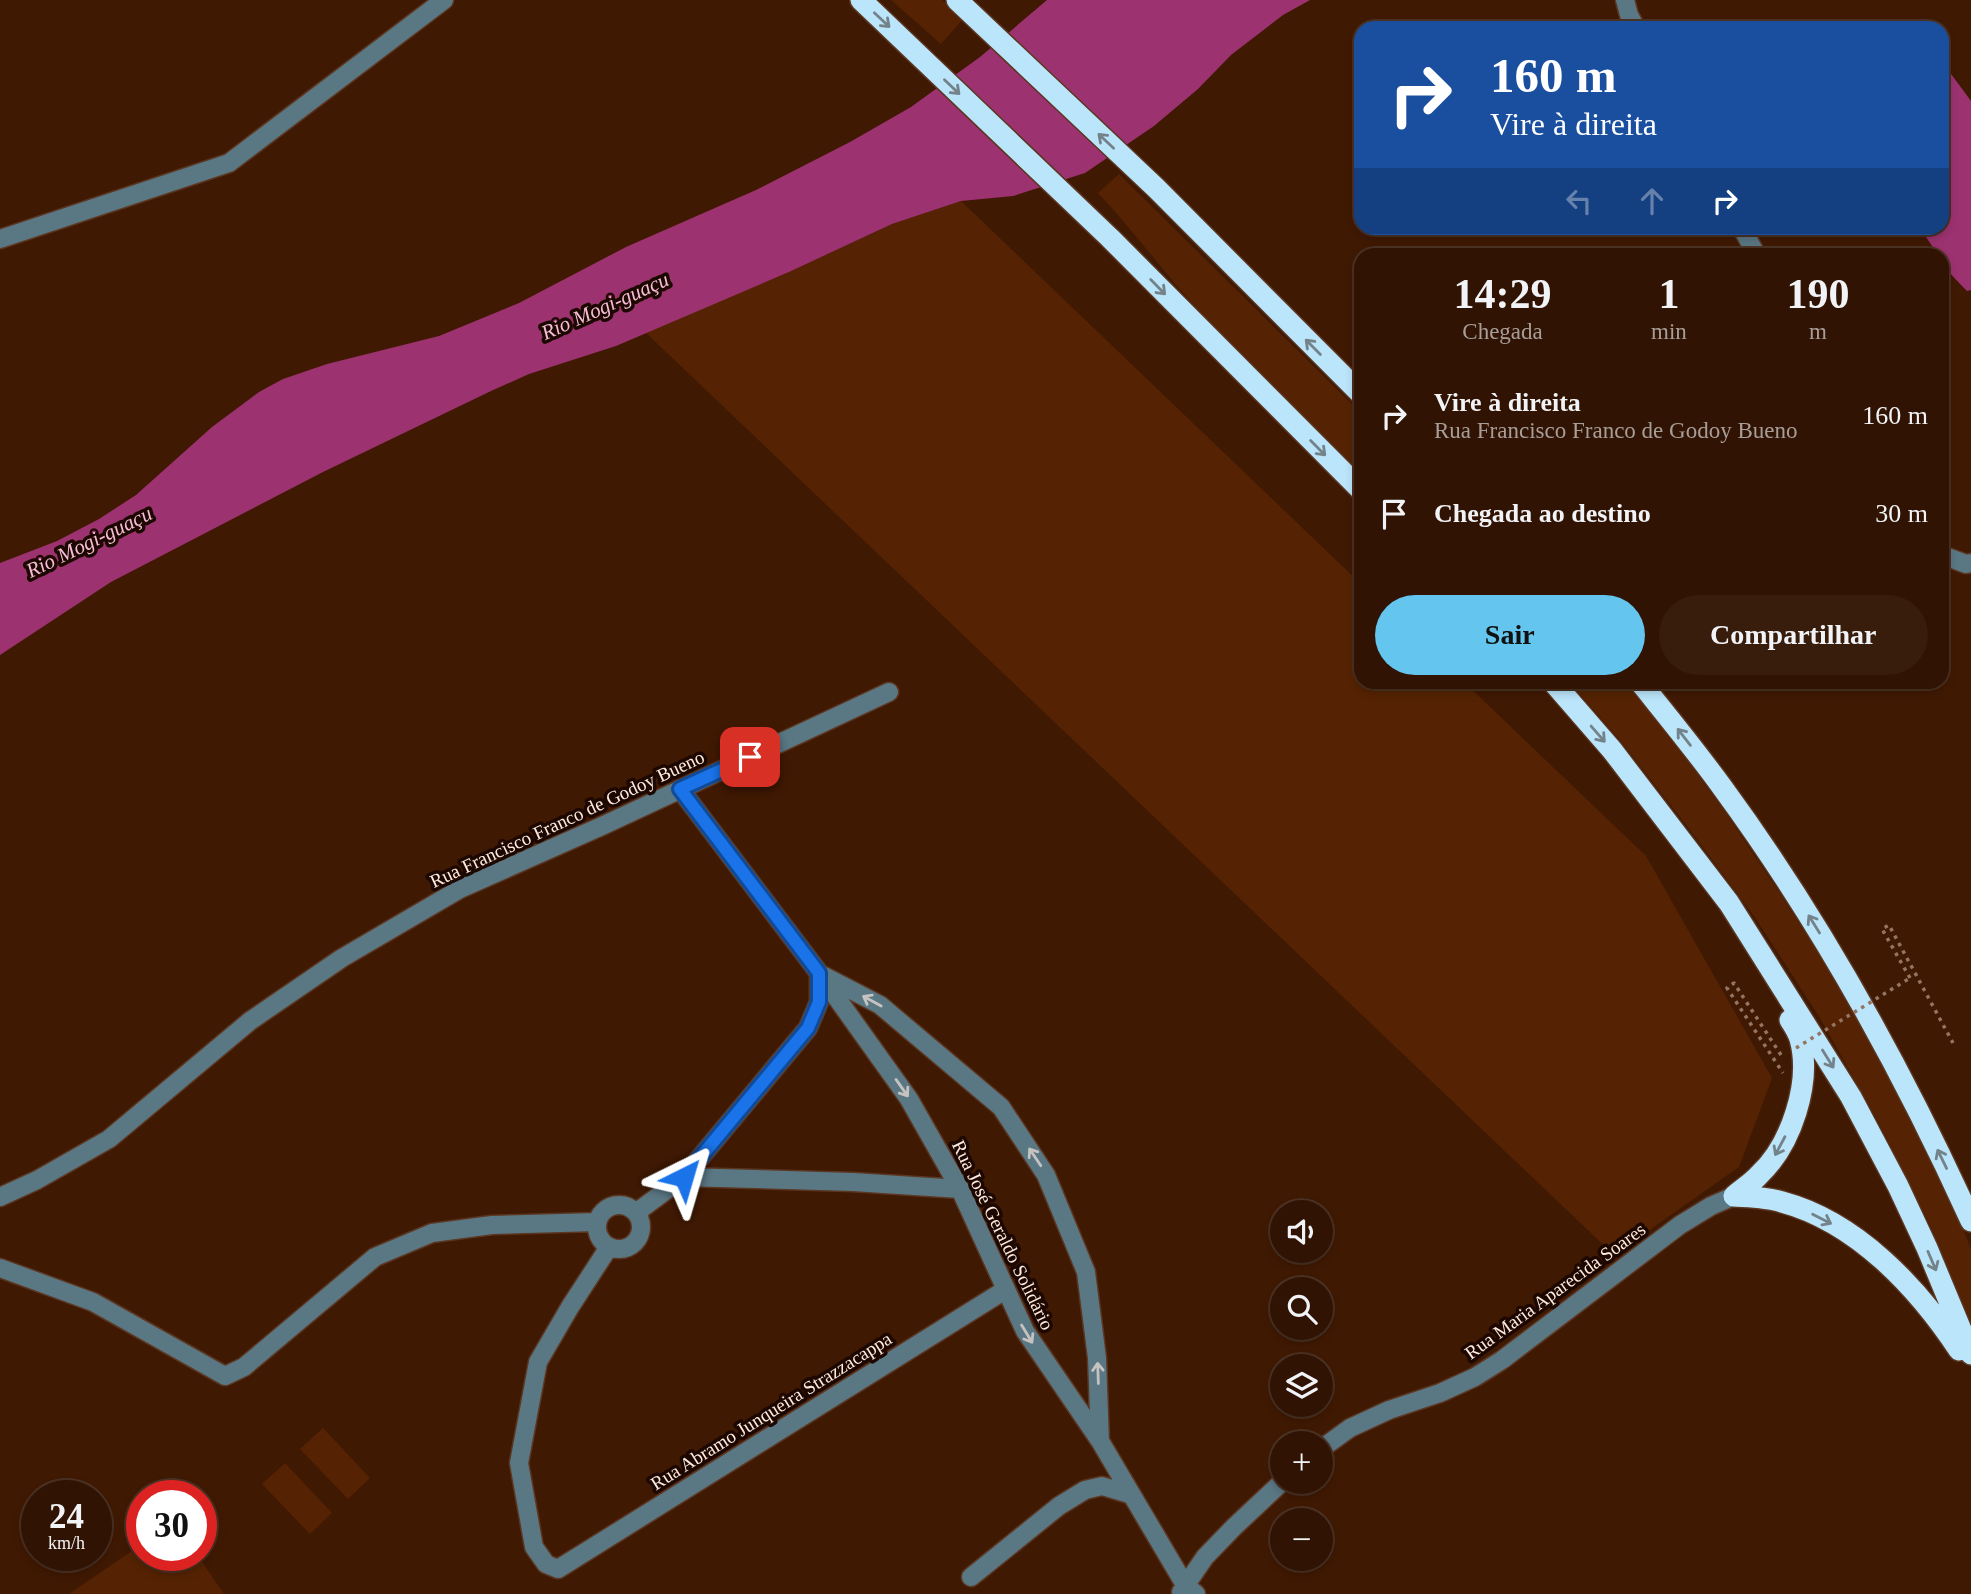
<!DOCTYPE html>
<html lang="pt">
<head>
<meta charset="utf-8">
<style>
	body { margin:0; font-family:"Times New Roman",serif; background:#381c0c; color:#f1f3f6; height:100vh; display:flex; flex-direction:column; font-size:26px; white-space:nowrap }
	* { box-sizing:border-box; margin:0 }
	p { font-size:23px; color:#a89e99 }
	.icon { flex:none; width:38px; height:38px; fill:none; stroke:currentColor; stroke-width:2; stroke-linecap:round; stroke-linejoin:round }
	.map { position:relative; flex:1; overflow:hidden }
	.details { position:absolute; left:1354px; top:248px; width:595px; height:441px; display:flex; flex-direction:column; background:#301302; border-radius:21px; box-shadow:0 4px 10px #0003,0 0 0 2px #4b3224 }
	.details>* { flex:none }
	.top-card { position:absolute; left:1354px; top:21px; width:595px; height:214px; border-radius:21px; box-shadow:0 4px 10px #0003,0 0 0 2px #4b3224; background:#1a4fa0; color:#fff; overflow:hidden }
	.controls { position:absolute; left:1270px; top:1200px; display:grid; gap:14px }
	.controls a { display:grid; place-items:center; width:63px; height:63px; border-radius:50%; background:#301302; box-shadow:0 4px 10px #0003,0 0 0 2px #4b3224; font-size:35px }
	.speed { position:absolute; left:21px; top:1480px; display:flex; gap:14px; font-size:35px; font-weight:700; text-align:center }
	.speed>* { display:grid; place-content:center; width:91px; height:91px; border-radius:50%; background:#301302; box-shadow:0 4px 10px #0003,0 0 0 2px #4b3224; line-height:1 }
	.speed small { font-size:18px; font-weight:400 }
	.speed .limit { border:10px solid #d22; background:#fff; color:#111 }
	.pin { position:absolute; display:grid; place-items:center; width:60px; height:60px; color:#fff; margin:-30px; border-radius:14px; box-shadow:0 4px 10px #0006 }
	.me { position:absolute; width:77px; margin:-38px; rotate:40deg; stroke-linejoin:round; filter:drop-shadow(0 0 5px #0008) }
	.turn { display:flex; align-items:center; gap:24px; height:147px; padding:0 21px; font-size:32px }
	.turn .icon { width:91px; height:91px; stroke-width:2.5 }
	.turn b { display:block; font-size:49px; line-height:60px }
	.lanes { display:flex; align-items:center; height:66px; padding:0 21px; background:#0003; justify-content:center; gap:35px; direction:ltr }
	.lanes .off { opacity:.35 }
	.eta { display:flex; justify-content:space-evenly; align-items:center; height:119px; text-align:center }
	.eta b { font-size:42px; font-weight:800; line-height:49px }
	.button { display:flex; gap:14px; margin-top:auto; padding:14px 21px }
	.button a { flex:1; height:80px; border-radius:42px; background:#64c5ee; color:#111; font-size:28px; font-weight:800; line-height:80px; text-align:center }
	.button a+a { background:#381c0c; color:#f1f3f6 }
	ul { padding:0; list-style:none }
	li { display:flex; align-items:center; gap:21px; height:98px; padding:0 21px }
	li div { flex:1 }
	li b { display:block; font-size:26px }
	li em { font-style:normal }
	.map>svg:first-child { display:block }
</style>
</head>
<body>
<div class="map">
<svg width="1971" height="1594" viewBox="0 0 1971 1594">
	<rect width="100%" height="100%" fill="#401902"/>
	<!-- green -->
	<path fill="#552303" d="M891,0h51l21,19 -22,25z
		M1119,174l242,239v60c-53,-52 -107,-104 -158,-158 -37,-39 -68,-83 -105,-122z
		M961,201l400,383 1,98 103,1 181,173 126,222 -33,89 -125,88 -969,-923 144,-60 103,-48z
		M1570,683h55l28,31 70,95 58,86 54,84 38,67 38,72 45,94 15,37v76l-41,-100 -49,-98 -61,-109 -66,-102 -64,-86 -70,-90z
		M323,1428l47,50 -22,21 -48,-50z
		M285,1463l47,50 -22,21 -48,-50z
		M142,1544v12h56l26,38h-155z"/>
	<!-- water -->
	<path fill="#9c3270" d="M1047,0h263l-27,15 -52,40 -33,34 -44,37 -69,47 -72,23 -52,5 -69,23 -103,48 -173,74 -87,28 -38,17 -168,81 -212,110 -111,73v-92l57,-22 42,-22 37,-24 76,-68 47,-35 24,-13 44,-15 112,-28 80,-33 107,-56 130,-57 94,-48 61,-35 69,-50z
		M1943,63l28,38v189l-4,1c-9,-10 -24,-22 -25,-35l-4,-1 -16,-24 -6,-3h26z"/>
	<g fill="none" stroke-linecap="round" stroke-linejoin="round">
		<!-- minor casing -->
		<g stroke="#5b3621" stroke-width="21">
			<path id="minor" d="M1625,0l4,15 7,13
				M1742,228l15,28
				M0,239l229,-76 215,-163
				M1942,555l24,9 5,-1
				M680,789l139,184 90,126 51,90 65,142 75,110 85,144 11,9
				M824,976l56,29 121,102 45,68 40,97 11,86 3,83
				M684,1177l169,5 107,7
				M0,1197l37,-17 72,-41 141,-118 92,-63 118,-69 142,-63 287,-134
				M597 1227a22 22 0 1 1 44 0a22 22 0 1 1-44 0Z
				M637,1212l47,-35 124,-149 11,-26v-29
				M609,1247l-39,60 -32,55 -19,101 15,84 12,17 12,5 447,-279
				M0,1268l93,34 132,74 19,-9 131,-110 57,-24 60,-8 105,-3
				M1321,1449l29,-21 39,-18 51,-17 35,-16 27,-17 178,-135 31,-19 23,-10
				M971,1577l88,-71 26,-16 17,-4 30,9
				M1181,1592l24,-35 29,-30 49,-46"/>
		</g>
		<!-- highway casing -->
		<g stroke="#5b3621" stroke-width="24">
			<path id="highway" d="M861,0l249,238 252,253
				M957,0l199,188 206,207
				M1553,682l59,68 117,153 122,194 47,89 29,62 44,106
				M1640,682c28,35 56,69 82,105 99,135 180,282 249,434
				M1734,1196c8,-7 18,-13 25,-21 32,-30 53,-92 41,-136 -2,-6 -6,-13 -10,-19
				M1734,1196c15,1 33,1 48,6 75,20 136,86 177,148"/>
		</g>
		<!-- path -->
		<path stroke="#947564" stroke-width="3.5" stroke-dasharray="3.5 5" stroke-linecap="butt" d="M1910,978l-28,-49 7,-4 64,118
			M1781,1055l-47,-72 -7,5 56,85"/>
		<!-- minor -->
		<use href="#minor" stroke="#5a7784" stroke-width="18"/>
		<!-- highway -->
		<use href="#highway" stroke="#bbe5fa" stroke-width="21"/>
		<!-- path-bridge -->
		<path stroke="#947564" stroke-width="3.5" stroke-dasharray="3.5 5" stroke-linecap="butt" d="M1796,1048l114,-70"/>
	</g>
	<!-- one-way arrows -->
	<defs><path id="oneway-shaft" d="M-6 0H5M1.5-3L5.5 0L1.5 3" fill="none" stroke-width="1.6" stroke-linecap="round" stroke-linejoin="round" transform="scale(1.75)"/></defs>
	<g stroke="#74828a">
		<use href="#oneway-shaft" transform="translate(882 20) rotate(43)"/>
		<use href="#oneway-shaft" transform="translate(952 87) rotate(44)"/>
		<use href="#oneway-shaft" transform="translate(1106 141) rotate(-137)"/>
		<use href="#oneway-shaft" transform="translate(1158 287) rotate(46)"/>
		<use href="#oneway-shaft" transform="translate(1313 347) rotate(-135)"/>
		<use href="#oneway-shaft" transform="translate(1318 448) rotate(45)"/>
		<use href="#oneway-shaft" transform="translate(1598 734) rotate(49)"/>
		<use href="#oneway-shaft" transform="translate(1684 737) rotate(-128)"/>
		<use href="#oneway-shaft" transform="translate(1814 924) rotate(-122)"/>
		<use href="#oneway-shaft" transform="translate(1828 1059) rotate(58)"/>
		<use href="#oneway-shaft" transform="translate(1780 1146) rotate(118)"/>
		<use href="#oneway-shaft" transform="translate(1942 1159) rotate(-116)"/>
		<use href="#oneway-shaft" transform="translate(1822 1219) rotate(27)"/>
		<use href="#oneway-shaft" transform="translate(1932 1261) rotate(67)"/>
	</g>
	<g stroke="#c5c2c0">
		<use href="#oneway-shaft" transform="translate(872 1001) rotate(-151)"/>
		<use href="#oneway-shaft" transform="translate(902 1088) rotate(55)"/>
		<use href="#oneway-shaft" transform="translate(1035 1157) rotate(-124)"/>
		<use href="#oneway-shaft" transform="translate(1027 1334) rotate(59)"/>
		<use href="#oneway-shaft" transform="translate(1098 1373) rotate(-92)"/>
	</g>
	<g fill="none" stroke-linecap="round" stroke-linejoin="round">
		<!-- route casing -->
		<g stroke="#114b97" stroke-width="18">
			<path id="route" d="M684,1177l124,-149 11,-26v-29l-139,-184 70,-32"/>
		</g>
		<!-- route -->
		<use href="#route" stroke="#1a73e8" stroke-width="12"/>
	</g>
	<g text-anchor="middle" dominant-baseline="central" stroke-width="7" stroke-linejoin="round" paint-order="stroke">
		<!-- street labels -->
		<g font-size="19" fill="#feeae0" stroke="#1d0801">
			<text transform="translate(567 819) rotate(-25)">Rua Francisco Franco de Godoy Bueno</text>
			<text transform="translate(1003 1235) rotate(64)">Rua José Geraldo Solidário</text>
			<text transform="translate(1555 1291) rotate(-36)">Rua Maria Aparecida Soares</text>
			<text transform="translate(771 1411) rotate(-32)">Rua Abramo Junqueira Strazzacappa</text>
		</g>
		<!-- water labels -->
		<g font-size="21" font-style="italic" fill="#f6bdd8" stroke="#1d0801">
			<text transform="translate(605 306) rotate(-24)">Rio Mogi-guaçu</text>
			<text transform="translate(89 542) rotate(-26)">Rio Mogi-guaçu</text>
		</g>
	</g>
</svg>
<div class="controls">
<a><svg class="icon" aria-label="sound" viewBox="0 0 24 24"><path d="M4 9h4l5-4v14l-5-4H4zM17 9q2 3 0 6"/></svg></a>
<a><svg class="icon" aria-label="search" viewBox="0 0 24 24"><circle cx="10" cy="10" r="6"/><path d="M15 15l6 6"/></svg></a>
<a><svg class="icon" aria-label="layers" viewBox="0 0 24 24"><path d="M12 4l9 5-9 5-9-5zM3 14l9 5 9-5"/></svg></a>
<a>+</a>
<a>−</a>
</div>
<div class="speed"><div>24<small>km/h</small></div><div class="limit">30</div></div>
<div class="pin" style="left:750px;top:757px;background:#d93025"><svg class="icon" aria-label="arrive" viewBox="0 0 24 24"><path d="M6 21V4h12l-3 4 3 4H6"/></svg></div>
<svg class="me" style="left:684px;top:1177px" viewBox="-20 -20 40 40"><path d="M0-17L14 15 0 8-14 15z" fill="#1a73e8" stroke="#fff" stroke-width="4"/></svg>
<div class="top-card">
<div class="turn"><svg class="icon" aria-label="right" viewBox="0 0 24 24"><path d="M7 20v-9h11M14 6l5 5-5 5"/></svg><div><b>160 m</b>Vire à direita</div></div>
<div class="lanes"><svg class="icon off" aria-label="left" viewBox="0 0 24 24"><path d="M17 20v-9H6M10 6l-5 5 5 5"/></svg><svg class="icon off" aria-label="ahead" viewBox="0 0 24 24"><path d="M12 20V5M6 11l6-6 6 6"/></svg><svg class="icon" aria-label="right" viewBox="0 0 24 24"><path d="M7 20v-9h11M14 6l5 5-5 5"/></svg></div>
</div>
<section class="details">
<div class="eta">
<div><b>14:29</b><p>Chegada</p></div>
<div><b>1</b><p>min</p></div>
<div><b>190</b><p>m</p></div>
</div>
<ul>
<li><svg class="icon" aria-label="right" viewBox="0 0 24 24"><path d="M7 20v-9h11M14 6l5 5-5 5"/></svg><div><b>Vire à direita</b><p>Rua Francisco Franco de Godoy Bueno</p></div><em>160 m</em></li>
<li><svg class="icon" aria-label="arrive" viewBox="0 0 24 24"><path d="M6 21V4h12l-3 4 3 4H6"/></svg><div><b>Chegada ao destino</b></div><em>30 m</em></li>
</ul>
<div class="button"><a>Sair</a><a>Compartilhar</a></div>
</section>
</div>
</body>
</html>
